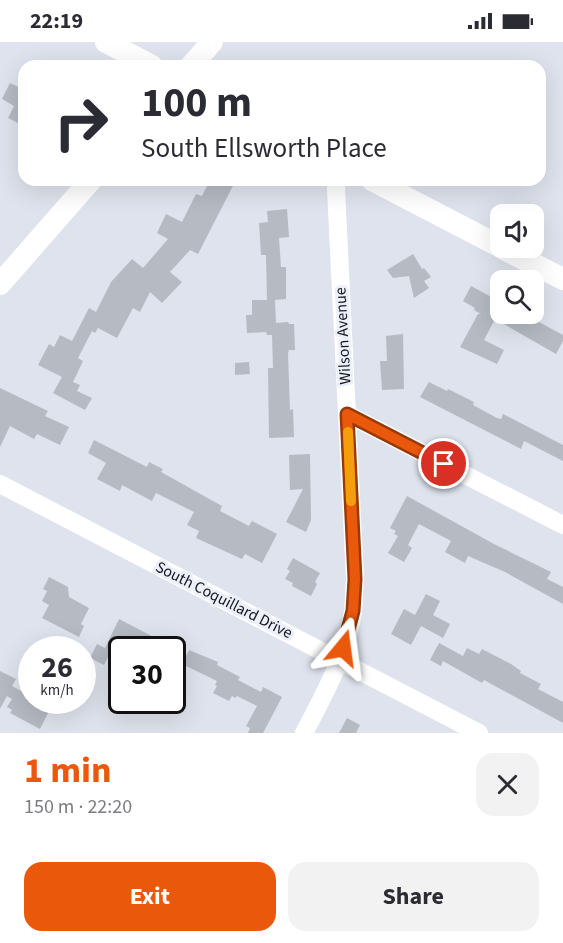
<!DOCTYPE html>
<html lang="en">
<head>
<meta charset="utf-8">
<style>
	body { margin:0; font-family:"Source Sans 3",sans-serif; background:#f2f2f3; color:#2b2b33; height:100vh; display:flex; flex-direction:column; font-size:22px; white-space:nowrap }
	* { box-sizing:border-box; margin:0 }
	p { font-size:20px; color:#7c7c81 }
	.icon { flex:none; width:33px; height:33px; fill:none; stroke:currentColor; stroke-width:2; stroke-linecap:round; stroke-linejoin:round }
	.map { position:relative; height:691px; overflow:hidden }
	.sheet { display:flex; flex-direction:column; background:#fff; flex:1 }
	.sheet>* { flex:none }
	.guide { position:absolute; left:18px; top:18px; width:528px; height:126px; border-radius:18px; box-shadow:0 6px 24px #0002; background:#fff; color:#2b2b33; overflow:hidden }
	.tools { position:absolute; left:490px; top:162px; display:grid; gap:12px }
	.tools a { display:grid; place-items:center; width:54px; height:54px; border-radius:12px; background:#fff; box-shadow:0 6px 24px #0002; font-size:30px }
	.speed { position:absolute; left:18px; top:594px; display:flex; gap:12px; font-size:30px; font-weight:700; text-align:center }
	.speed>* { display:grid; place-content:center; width:78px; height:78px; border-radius:50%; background:#fff; box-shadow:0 6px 24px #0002; line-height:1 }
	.speed small { font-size:15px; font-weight:400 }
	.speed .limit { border:3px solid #111; border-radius:9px; background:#fff; color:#111 }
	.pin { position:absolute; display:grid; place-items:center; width:51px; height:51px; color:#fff; margin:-26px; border:3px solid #fff; border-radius:50%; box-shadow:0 2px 6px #0007 }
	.me { position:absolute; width:66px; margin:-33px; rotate:16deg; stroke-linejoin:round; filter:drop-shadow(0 0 4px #0008) }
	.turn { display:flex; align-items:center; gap:21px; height:126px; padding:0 24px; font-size:27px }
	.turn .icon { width:78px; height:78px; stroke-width:2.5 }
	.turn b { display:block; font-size:42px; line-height:51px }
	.round { display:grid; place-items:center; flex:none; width:63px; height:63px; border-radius:18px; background:#f2f2f3 }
	.summary { display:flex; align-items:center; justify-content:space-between; height:102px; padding:0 24px }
	h1 { font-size:36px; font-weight:700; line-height:45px; color:#ea580c }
	.cta { display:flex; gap:12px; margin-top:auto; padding:12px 24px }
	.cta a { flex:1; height:69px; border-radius:18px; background:#ea580c; color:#fff; font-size:24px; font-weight:700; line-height:69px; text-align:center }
	.cta a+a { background:#f2f2f3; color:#2b2b33 }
	.status { display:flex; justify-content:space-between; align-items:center; height:42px; padding:0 30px; background:#fff; direction:ltr }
	.status svg { height:16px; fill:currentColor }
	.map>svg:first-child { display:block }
</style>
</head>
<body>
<div class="status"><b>22:19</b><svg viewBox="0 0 49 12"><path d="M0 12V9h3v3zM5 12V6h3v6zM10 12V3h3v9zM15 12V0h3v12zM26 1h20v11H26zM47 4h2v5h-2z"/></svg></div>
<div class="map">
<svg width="563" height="691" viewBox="0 0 563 691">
	<rect width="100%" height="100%" fill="#dee3ed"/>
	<!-- building -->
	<path fill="#b5bac3" d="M10,41l13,6 1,-3v40l-16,-8 6,-12 -12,-7z
		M210,138h26l-38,74 -8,-4 -20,22 12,10 -20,21 -12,-11 -10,20 -7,-4 -16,30 -19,-10 -3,5 -3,-2 -14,27 5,3 -10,21 7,3 -3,6 15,7 -7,12 -32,-17 9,-16 -24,-12 11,-21 5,3 6,-12 12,6 17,-33 7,4 15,-30 21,-23 11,9 25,-29 -11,-6 9,-19 16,8 14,-28 6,2z
		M287,167l2,28 -10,1 2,29h5v32l-11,1 1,23 12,-1 1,2h5l1,26h-6l-1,3 2,57 3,-1 1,28 -25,1 -1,-70h5l-1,-33h-5l-1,-3 -19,1 -1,-18h6v-15h15l-1,-45h-5l-2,-32 9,-1 -1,-11z
		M413,212l9,15 2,-1 7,9 -7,4 5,7 -15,10 -5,-22 -16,2 -6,-8z
		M471,244l26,14 -7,14h34l39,21v6l-7,13 -61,-35 -11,21 20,10 -7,14 -37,-17 18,-33h3l-7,-4 1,-2 -12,-7z
		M403,292l1,55 -22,1 -2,-29h7l-1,-25z
		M249,320l1,12 -15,1v-12z
		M429,340l18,9 1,-2 26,13 -1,3 24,13 4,1 2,-5 60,31v16l-39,-20 -3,8 -101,-52z
		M0,346l48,23 -3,5 24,11 -9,18 -23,-11 -3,5 -24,-13 -10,21z
		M94,398l53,27 2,-5 14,7 -2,3 61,34 -2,5 29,15 3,-5 25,13 -15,29 -17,-9 -3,5 -46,-21 3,-7 -12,-6 7,-13 -38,-19 -4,8 -30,-16 -2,6 -23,-12 9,-16 -18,-10z
		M310,412l1,66 -5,12 -20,-10 17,-33 -13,1 -1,-35z
		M407,454l87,48 57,28 -4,7 16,8v17l-58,-32 -37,-16 -3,7 -20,-11 6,-11 -32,-17 -11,21 4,3 -8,14 -16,-9 10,-17 -4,-2 2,-3 -6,-3z
		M293,516l27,15 -5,9 2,2 -6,12 -19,-10 1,-3 -8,-4 5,-8 -3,-2z
		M49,535l19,10 1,10 20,11 -8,16 3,2 -5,11 -37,-19 7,-13 -7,-4 5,-10 -4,-2z
		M426,552l14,7 -7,14 17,9 -7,14 -22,-12 -10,19 -20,-11 13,-25 11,6z
		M119,577l25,13 34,18h-70l3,1 -7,14 -14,-7 7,-14 8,4z
		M439,601l24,13 4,-8 12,6 3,-5 29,15 10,7 -1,2 21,11 -3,5 25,13v21l-79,-43 -2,3 -39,-22 -2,5 -11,-6z
		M189,608l29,12 -1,3 23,12 -2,3 23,12 2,-5 19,10 -19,36h-15l2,-5 -4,-2 11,-20 -20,-10 -2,2 -3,-2 -3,5 -16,-8 4,-7 -2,-1 2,-4 -35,-17z
		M0,629l16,8 -4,7 20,11v3h7l12,7 -11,22 -30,-16 2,-3 -5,-3 5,-8 -5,-3 -7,13z
		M347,676l13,7 -4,8h-17z"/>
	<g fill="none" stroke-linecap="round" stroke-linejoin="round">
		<!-- minor -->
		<path stroke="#fff" stroke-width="18" d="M347,372l216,111
			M0,442l479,249
			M304,691c20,-38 42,-78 49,-121 1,-11 1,-22 2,-33l-19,-390 1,-9"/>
		<!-- tertiary -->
		<path stroke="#fff" stroke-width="22" d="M106,0l46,24
			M191,24l21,-24
			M372,138l129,67
			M502,206l61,31
			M0,242l91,-104"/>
	</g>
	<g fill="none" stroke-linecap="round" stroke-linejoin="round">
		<!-- route casing -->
		<g stroke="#983908" stroke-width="15">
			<path id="route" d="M343,606l10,-37 2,-32 -8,-165 97,50"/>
		</g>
		<!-- route -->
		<use href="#route" stroke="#ea580c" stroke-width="10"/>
		<!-- slow -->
		<path stroke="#f59e0b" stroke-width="10" d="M348,390l3,69"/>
	</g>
	<g text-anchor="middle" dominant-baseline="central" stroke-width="6" stroke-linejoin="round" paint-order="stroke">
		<!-- street labels -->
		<g font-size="16" fill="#16171b" stroke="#ebf0fa">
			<text transform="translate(343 294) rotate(-93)">Wilson Avenue</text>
			<text transform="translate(224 558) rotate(27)">South Coquillard Drive</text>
		</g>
	</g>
</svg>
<div class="tools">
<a><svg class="icon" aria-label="sound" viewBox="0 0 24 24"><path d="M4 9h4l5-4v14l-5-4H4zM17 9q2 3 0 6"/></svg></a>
<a><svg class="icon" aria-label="search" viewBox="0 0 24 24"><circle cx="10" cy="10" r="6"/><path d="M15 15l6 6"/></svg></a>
</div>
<div class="speed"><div>26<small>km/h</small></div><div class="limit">30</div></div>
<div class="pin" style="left:444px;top:422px;background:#d93025"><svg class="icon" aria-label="arrive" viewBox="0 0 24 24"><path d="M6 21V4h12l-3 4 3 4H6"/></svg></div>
<svg class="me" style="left:343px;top:606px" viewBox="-20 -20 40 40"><path d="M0-17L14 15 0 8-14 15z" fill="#ea580c" stroke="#fff" stroke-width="4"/></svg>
<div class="guide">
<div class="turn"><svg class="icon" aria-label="right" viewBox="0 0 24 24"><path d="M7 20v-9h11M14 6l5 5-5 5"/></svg><div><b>100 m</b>South Ellsworth Place</div></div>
</div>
</div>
<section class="sheet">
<div class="summary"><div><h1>1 min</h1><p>150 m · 22:20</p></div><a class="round"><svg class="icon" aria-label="close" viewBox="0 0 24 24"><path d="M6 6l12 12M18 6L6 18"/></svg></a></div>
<div class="cta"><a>Exit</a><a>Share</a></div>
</section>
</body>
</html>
